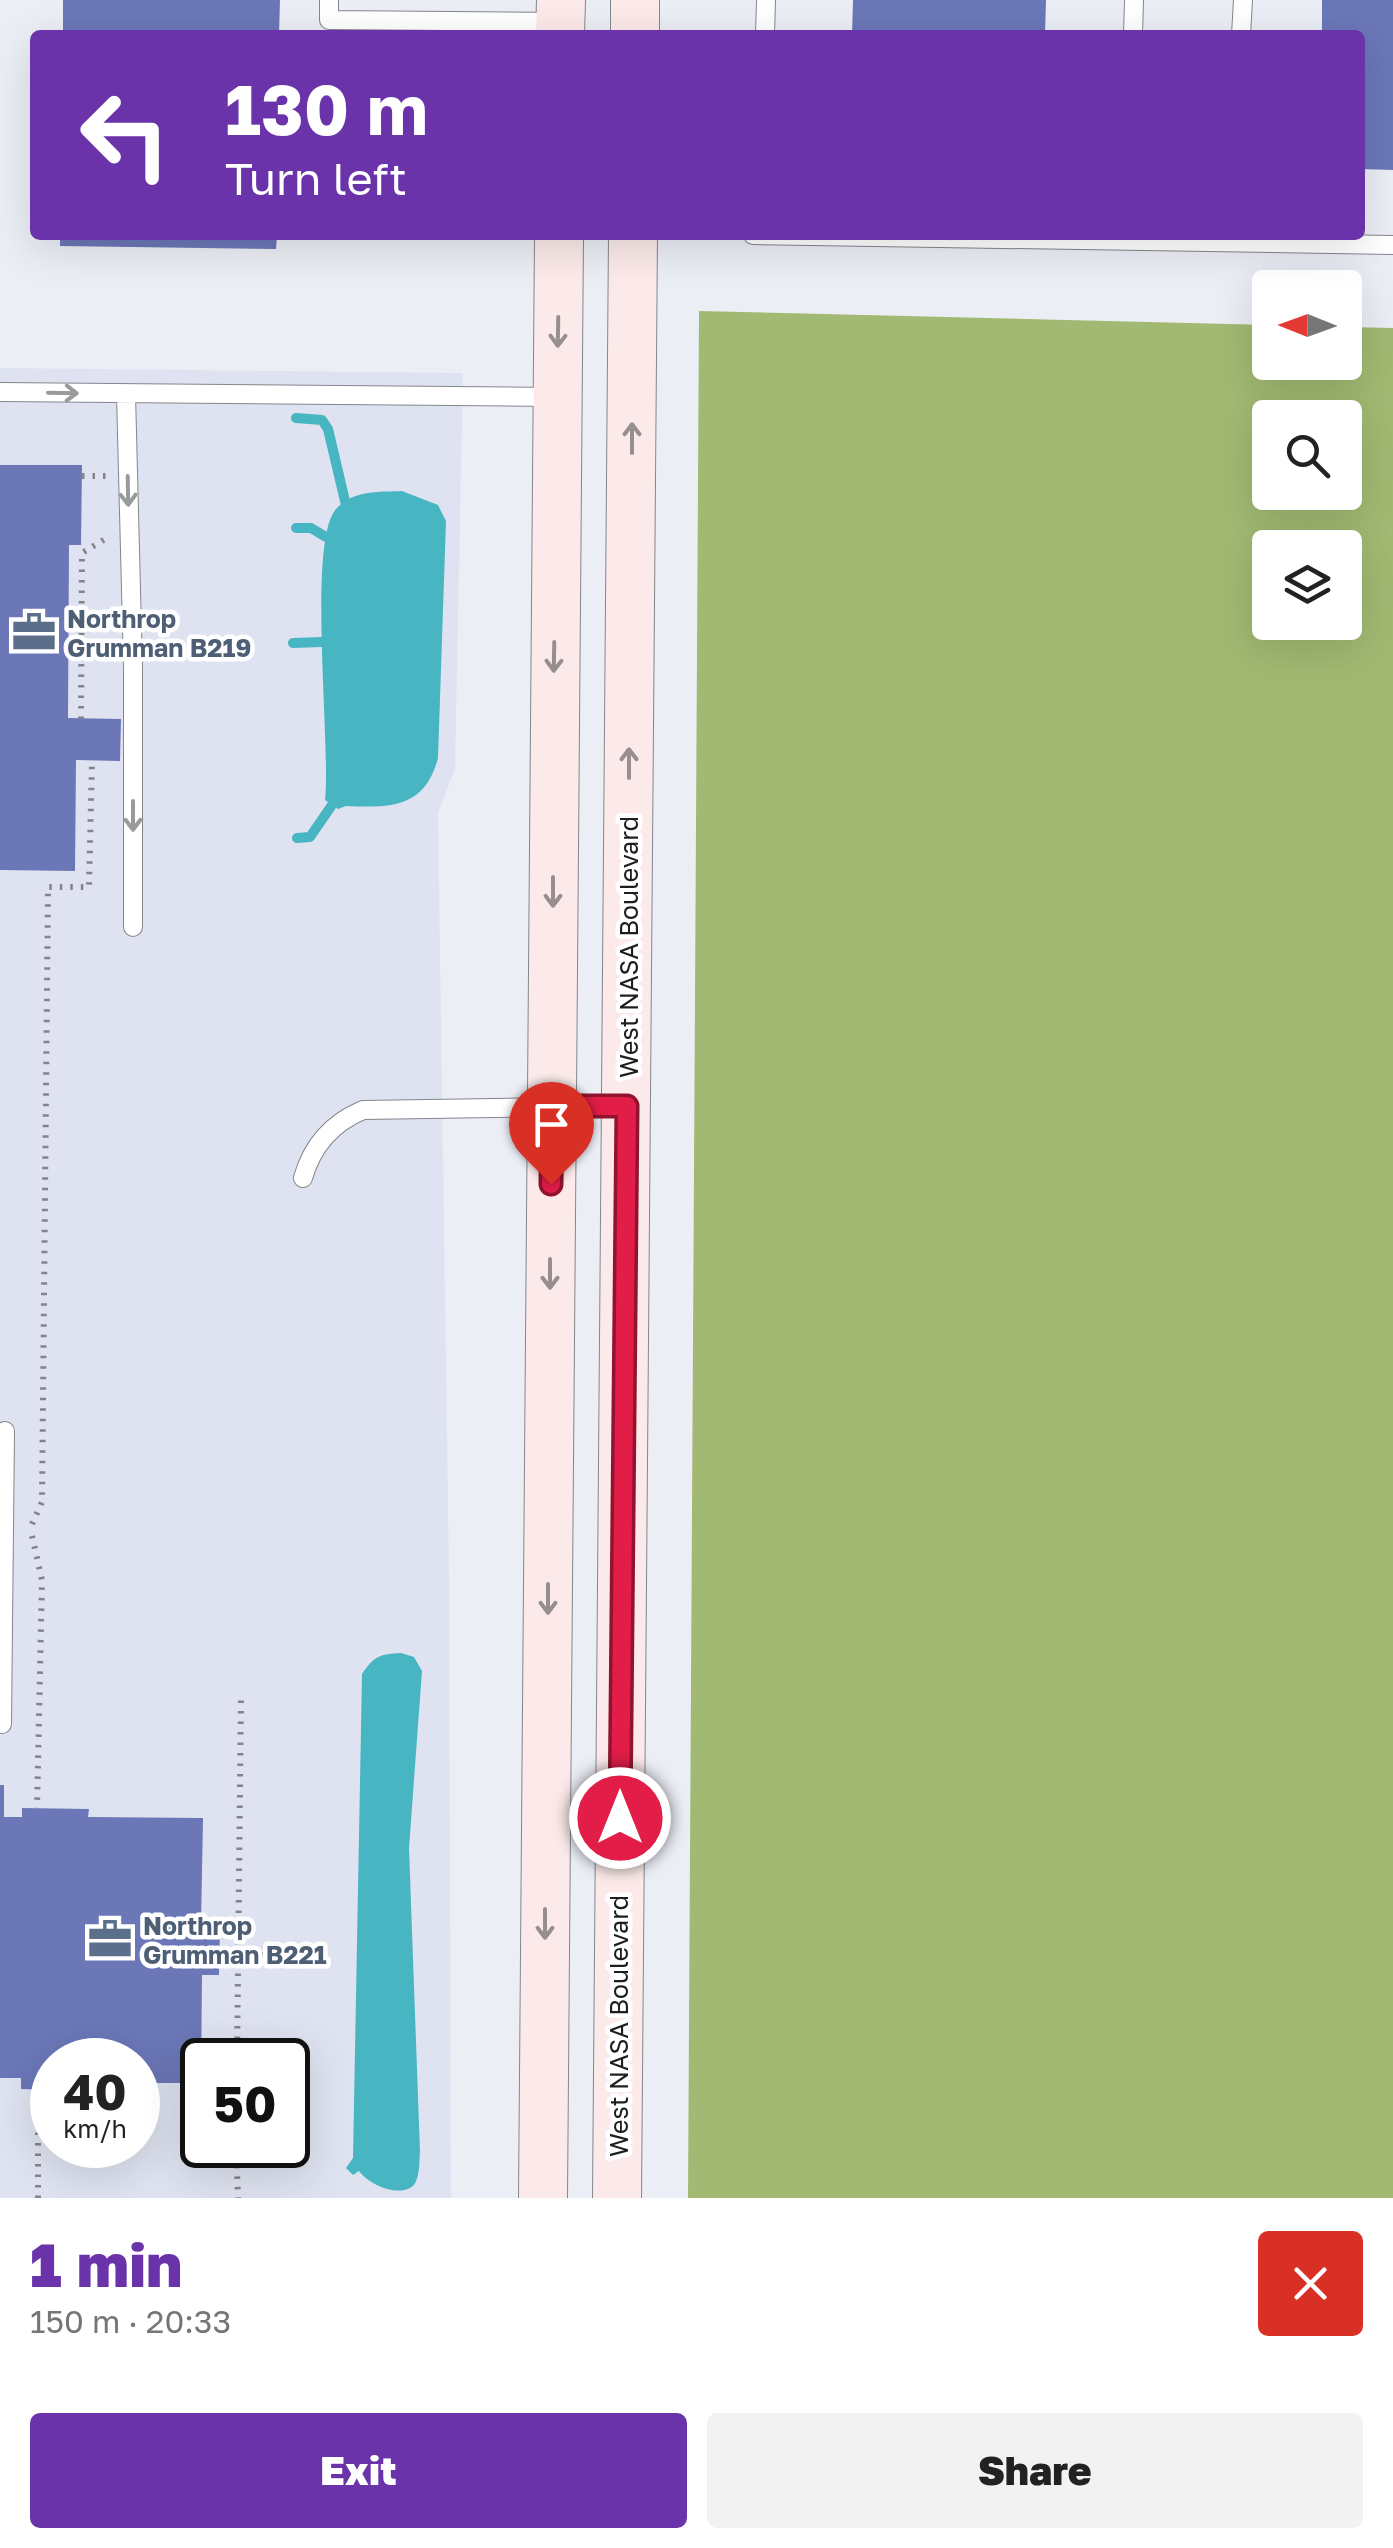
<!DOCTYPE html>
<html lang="en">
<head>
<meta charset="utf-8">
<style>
	body { margin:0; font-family:"Golos Text",sans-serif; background:#f2f2f2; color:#222; height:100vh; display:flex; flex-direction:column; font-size:38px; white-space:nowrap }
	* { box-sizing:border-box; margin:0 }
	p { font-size:32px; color:#767676 }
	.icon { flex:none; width:55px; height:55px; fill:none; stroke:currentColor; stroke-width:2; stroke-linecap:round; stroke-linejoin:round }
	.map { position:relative; height:2198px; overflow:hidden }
	.sheet { display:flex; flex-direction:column; background:#fff; flex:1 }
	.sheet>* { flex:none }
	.hud { position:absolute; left:30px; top:30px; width:1335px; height:210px; border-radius:10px; box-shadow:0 10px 40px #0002; background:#6a33aa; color:#fff; overflow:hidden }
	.needle { width:65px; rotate:271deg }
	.controls { position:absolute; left:1252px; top:270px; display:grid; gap:20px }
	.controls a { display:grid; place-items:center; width:110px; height:110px; border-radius:10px; background:#fff; box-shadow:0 10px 40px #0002; font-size:50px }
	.speed { position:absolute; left:30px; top:2038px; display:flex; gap:20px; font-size:50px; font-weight:700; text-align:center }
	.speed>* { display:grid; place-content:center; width:130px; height:130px; border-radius:50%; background:#fff; box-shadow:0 10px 40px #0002; line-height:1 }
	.speed small { font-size:25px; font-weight:400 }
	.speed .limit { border:5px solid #111; border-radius:15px; background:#fff; color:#111 }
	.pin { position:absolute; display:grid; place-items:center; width:85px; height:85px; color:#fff; margin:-102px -42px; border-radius:50% 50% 50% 0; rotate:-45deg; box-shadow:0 0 10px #0007 }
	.pin .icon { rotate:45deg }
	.me { position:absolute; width:110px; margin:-55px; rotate:0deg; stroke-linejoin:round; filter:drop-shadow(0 0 8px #0008) }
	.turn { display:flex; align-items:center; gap:35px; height:210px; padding:0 30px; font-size:45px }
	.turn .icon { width:130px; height:130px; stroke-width:2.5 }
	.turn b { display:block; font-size:70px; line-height:85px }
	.round { display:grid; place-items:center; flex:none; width:105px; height:105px; border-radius:10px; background:#f2f2f2 }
	.summary { display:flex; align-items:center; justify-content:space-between; height:170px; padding:0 30px }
	h1 { font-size:60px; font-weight:800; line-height:75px; color:#6a33aa }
	.button { display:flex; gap:20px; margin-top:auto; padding:20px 30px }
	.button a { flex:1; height:115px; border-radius:10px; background:#6a33aa; color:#fff; font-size:40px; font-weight:800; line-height:115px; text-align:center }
	.button a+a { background:#f2f2f2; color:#222 }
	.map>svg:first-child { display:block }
</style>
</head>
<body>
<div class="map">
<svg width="1393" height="2198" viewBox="0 0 1393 2198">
	<rect width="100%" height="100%" fill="#eceef6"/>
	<!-- built -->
	<path fill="#dfe3f1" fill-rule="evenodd" d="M0,368l463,5 -8,396 -17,44 11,758 2,627h-451zM52,2060h86v85h-86zM202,2060h86v85h-86z"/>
	<!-- forest -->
	<path fill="#a1b972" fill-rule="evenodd" d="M699,311l571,14v37h75v-35l48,1v1870h-705zM1270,418h75v74h-75zM1270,548h75v74h-75z"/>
	<!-- water -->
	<path fill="#48b5c3" d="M402,491l36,14 8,16 -8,237c-13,50 -47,50 -92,48l-8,3 -13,-9c6,-55 -18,-258 11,-291 17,-19 43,-17 66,-18z
		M401,1653l13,4 8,14 -13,177 11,304c-1,11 0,24 -6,33 -13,13 -44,1 -55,-14l-6,4 -7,-7 7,-10 9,-484c12,-18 18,-20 39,-21z"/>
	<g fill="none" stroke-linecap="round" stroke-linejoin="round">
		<!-- stream -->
		<path stroke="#48b5c3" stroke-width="10" d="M296,418l26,2 6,9 17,72
			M296,528h15l15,9
			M293,643l29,-1
			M297,838l13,-1 22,-32"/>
	</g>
	<!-- building -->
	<path fill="#6b77b7" d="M63,0h217l-1,35h-216z
		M853,0h193l-1,35h-193z
		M1322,0h71v170l-33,-1v-134h-38z
		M60,235h217l-1,14 -216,-3z
		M0,465h82l-1,80h-12l-1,173 53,1 -1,42 -44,-1 -1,111 -75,-1z
		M0,1785h4v32h18v-9l67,1 -1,8 115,1 -2,106h19l-1,51h-17l-1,108h-63v-23h-86v30l-31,-1v-11h-21z"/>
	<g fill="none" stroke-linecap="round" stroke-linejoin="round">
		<!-- service casing -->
		<g stroke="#84868d" stroke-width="20">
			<path id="service" d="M329,0v20l231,2
				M765,35l1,-35
				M1133,35l1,-35
				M1241,35l2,-35
				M753,235l640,10
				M0,392l554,5
				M126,394l7,274v259
				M303,1178c9,-32 29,-55 60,-68l259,-4
				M2,1724l3,-293"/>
		</g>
		<!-- secondary casing -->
		<g stroke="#84868d" stroke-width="50">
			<path id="secondary" d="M560,35l1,-35
				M635,35v-35
				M543,2198l16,-1963
				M617,2198l16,-1963"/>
		</g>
		<!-- path -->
		<path stroke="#828489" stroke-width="6" stroke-dasharray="2.5 8" stroke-linecap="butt" d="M82,476h24
			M81,719l1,-166 23,-14
			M32,1524l10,-22 6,-615h41l3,-126
			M32,1536l10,44 -5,228
			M220,1955h53
			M237,2060l4,-364
			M236,2145l2,53
			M38,2198v-108"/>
		<!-- service -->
		<use href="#service" stroke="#fff" stroke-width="18"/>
		<!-- secondary -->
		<use href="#secondary" stroke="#fbeae9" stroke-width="48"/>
	</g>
	<!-- one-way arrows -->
	<defs><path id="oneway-shaft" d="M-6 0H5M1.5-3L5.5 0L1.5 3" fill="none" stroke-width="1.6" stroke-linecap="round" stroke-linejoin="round" transform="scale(2.5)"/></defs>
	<g stroke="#978e8f">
		<use href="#oneway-shaft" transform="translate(558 332) rotate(91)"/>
		<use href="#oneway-shaft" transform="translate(632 438) rotate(-90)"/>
		<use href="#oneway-shaft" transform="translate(554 657) rotate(91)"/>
		<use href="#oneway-shaft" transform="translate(629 763) rotate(-90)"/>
		<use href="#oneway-shaft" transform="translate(553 892) rotate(90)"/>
		<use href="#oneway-shaft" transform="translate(550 1274) rotate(90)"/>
		<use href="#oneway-shaft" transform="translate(548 1599) rotate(90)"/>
		<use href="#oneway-shaft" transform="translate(545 1924) rotate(90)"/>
	</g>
	<g stroke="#999a9b">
		<use href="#oneway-shaft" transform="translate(63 393) rotate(1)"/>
		<use href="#oneway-shaft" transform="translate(128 491) rotate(89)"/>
		<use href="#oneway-shaft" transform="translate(133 816) rotate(90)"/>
	</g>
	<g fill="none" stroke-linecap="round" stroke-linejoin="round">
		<!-- route casing -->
		<g stroke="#92132f" stroke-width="25">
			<path id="route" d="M551,1184l1,-78h75l-7,712"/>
		</g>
		<!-- route -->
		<use href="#route" stroke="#e11d48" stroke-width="18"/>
	</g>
	<!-- icons -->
	<defs>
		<g id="office-bare" transform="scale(3.45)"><path d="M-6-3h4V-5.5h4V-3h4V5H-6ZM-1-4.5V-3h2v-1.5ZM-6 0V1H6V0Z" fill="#5c6f8a" stroke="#fff" stroke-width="2.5" paint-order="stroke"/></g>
	</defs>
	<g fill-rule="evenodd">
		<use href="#office-bare" x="34" y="632"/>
		<use href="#office-bare" x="110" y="1939"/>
	</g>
	<g text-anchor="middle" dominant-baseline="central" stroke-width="9" stroke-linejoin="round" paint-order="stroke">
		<!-- service labels -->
		<g font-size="25" font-weight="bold" fill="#4e5e75" stroke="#fff" text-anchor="start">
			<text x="67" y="618">Northrop<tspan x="67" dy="29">Grumman B219</tspan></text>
			<text x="143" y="1925">Northrop<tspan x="143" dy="29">Grumman B221</tspan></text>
		</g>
		<!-- street labels -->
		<g font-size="25" fill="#1d1e21" stroke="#fff">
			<text transform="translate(628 947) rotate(-90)">West NASA Boulevard</text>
			<text transform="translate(618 2026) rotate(-90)">West NASA Boulevard</text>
		</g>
	</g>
</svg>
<div class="controls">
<a><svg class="needle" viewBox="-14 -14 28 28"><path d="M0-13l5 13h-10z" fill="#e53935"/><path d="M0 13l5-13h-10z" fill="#767676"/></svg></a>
<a><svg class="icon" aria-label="search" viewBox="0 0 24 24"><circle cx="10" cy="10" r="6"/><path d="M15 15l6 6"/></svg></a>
<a><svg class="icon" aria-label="layers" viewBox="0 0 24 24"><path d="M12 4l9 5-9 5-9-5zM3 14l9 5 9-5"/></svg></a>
</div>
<div class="speed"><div>40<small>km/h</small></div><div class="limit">50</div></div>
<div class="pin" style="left:551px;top:1184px;background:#d93025"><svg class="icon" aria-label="arrive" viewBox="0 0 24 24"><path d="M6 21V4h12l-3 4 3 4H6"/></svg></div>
<svg class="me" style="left:620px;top:1818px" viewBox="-20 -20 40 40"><circle r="17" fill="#e11d48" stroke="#fff" stroke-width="3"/><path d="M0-11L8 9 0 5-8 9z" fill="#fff"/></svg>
<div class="hud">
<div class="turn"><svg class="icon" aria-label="left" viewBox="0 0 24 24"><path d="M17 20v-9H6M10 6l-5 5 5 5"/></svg><div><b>130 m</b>Turn left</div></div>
</div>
</div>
<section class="sheet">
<div class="summary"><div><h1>1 min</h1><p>150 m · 20:33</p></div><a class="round" style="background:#d93025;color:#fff"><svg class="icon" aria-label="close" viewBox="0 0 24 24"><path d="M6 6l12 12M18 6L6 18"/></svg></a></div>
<div class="button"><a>Exit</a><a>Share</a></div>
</section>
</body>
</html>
